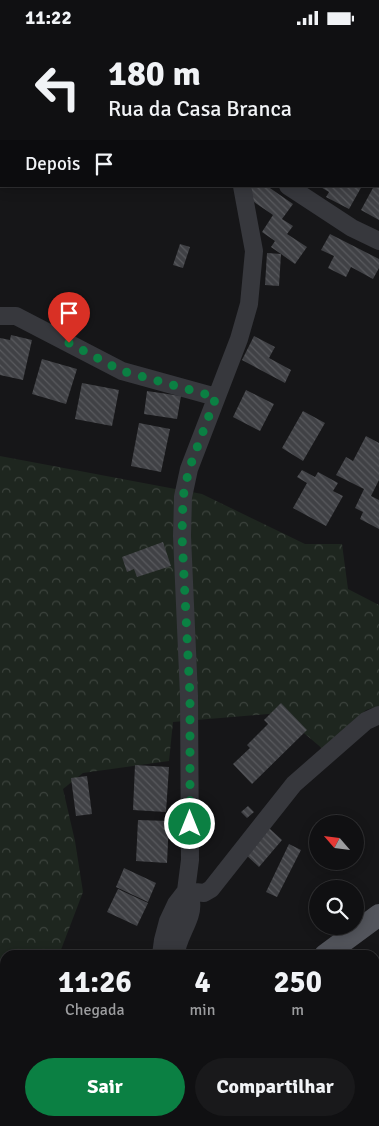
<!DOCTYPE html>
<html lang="pt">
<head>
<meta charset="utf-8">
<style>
	body { margin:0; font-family:Signika,sans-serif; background:#19191b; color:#f1f3f6; height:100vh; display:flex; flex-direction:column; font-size:19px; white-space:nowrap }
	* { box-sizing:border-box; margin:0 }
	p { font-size:16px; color:#9c9d9f }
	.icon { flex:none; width:28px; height:28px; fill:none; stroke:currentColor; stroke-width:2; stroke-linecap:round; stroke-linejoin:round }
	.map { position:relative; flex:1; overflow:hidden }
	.details { position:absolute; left:0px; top:915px; width:380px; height:176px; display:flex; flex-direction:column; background:#101012; border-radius:15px 15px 0 0; box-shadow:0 2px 12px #0003,0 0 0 1px #303032 }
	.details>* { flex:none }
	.guide { position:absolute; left:0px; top:0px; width:380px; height:152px; box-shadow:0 2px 12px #0003,0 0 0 1px #303032; background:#101012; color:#f1f3f6; overflow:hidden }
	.needle { width:32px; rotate:298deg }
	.tools { position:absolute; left:309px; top:780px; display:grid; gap:10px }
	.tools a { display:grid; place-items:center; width:55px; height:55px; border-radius:50%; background:#101012; box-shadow:0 2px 12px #0003,0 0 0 1px #303032; font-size:25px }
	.pin { position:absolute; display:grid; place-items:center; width:42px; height:42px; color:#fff; margin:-51px -21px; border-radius:50% 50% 50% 0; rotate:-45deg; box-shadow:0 0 5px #0007 }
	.pin .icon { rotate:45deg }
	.me { position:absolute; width:55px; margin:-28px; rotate:0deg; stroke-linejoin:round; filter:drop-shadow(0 0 4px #0008) }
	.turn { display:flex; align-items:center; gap:18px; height:105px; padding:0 25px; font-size:22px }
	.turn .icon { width:65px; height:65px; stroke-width:2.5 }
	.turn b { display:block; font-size:35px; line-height:42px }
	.then { display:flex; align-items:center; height:48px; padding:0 25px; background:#0003; gap:10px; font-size:19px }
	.eta { display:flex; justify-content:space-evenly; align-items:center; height:85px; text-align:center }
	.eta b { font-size:30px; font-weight:700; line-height:35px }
	.action { display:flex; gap:10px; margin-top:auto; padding:10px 25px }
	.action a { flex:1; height:58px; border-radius:30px; background:#0b8043; color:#fff; font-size:20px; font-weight:700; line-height:58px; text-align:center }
	.action a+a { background:#19191b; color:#f1f3f6 }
	.status { display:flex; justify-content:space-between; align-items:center; height:35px; padding:0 25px; background:#101012; direction:ltr }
	.status svg { height:14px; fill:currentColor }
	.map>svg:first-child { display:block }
</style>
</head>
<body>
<div class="status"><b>11:22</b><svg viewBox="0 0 49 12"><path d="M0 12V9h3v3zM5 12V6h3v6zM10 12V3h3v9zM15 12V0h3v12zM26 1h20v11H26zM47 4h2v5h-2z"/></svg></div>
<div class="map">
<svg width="379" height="1091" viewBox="0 0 379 1091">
	<defs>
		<pattern id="forest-crowns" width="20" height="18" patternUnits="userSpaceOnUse" patternTransform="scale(1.25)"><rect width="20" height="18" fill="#1e261f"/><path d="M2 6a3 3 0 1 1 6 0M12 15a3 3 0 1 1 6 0" fill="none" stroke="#3c433d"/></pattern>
		<pattern id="building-back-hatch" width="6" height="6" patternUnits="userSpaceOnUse" patternTransform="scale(1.25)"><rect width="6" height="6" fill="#404145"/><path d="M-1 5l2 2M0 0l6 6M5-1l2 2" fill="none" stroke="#595a5e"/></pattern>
	</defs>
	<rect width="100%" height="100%" fill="#161618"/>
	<!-- forest -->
	<path fill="url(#forest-crowns)" d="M0,421l202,38 103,50h37l6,45 31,16v101l-13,4 -42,40 -44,-37 -107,9 -4,39 -86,12 -20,16 12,52 8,51 -24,63h-54v57l-5,-6z"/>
	<!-- building -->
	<path fill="url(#building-back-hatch)" d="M250,151h17l26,18 -11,15 11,7 -6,8 20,13 -12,17 -14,-10 -2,32 -14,-1 2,-32 14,1 -10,-7 4,-6 -13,-9 11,-17 -29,-20z
		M319,151h43l-13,23 -23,-12 3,-5z
		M374,151h5v34l-18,-10z
		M330,199l49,25v9l-6,11 -22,-12 -5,10 -18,-9 6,-12 -13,-6z
		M180,209l10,3 -7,21 -10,-3z
		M11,300l21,5 -9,40 -23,-5v-37l10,2z
		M254,301l21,11 -6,11 22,12 -6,13 -43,-23z
		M42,324l35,10 -11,35 -34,-10z
		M82,348l37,7 -7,36 -37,-7z
		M246,355l28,14 -14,27 -27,-14z
		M147,356l34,5 -4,23 -33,-5z
		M303,376l22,12 -22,38 -21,-13z
		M139,388l31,6 -9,43 -30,-6z
		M366,401l13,7v37l-8,16 8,4v29l-19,-10 3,-7 -8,-4 9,-19 -28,-14 10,-18 7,4z
		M302,435l13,7 3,-5 20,11 -5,8 10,5 -17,30 -33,-18 14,-25 -10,-6z
		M163,507l8,24 -34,11 -3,-8 -7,3 -5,-15z
		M281,668l26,27 -55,54 -19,-20 17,-16 -3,-3 21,-21 -4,-4z
		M135,730l34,2 -3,45 -33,-2z
		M87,741l5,38 -16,2 -5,-38z
		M248,771l6,6 -7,6 -6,-6z
		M138,785l31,1 -2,42 -31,-2z
		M269,793l13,12 -23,27 -14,-13z
		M289,809l12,6 -24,47 -11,-5z
		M124,833l32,15 -8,19 -32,-15z
		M118,854l30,14 -11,23 -30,-14z"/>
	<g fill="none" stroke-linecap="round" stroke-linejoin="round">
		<!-- path -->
		<path stroke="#3d3f44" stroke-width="3" stroke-dasharray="2.5 4" stroke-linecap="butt" d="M375,1027l4,-2"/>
		<!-- minor -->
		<path stroke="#37383d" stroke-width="18" d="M152,0l1,1
			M358,1l1,-1
			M288,151l64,42 27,13
			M0,281h16l106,55 94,26
			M186,856l18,2 7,-4 83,-105 72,-63 13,-6
			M161,920l2,-15 5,-19 8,-17 10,-13 4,-31 -1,-164 -7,-160 1,-39 6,-28 50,-130 10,-35 5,-53 -12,-65
			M176,920c0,-17 18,-37 15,-53 0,-4 -3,-8 -5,-11
			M375,1004l4,-2
			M0,1074l5,3
			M17,1086l6,5
			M237,1091l8,-5
			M346,1091l4,-5"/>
		<!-- major -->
		<path stroke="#53555c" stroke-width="22" d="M325,920l54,-40
			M100,1091l6,-5"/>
	</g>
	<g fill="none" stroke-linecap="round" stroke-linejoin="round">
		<!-- route -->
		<path stroke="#0b8043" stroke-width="9" stroke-dasharray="0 16.2" d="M69,308l53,28 94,26 -27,72 -6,28 -1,39 8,160v128"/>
	</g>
</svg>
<div class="tools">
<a><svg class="needle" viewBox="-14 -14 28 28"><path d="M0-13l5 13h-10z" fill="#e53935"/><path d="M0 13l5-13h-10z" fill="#9c9d9f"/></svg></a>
<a><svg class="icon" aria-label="search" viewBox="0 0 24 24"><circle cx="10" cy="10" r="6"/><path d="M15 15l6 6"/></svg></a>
</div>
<div class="pin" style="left:69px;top:308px;background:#d93025"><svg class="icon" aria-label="arrive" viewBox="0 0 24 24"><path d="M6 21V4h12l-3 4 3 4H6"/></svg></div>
<svg class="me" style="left:190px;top:789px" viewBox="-20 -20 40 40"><circle r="17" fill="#0b8043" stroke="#fff" stroke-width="3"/><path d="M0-11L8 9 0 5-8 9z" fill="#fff"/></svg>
<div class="guide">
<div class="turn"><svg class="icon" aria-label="left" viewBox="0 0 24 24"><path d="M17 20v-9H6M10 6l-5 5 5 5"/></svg><div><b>180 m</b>Rua da Casa Branca</div></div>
<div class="then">Depois<svg class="icon" aria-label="arrive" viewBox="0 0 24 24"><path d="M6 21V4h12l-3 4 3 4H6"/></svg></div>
</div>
<section class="details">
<div class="eta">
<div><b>11:26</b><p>Chegada</p></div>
<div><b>4</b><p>min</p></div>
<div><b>250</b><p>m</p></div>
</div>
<div class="action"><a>Sair</a><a>Compartilhar</a></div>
</section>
</div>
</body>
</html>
